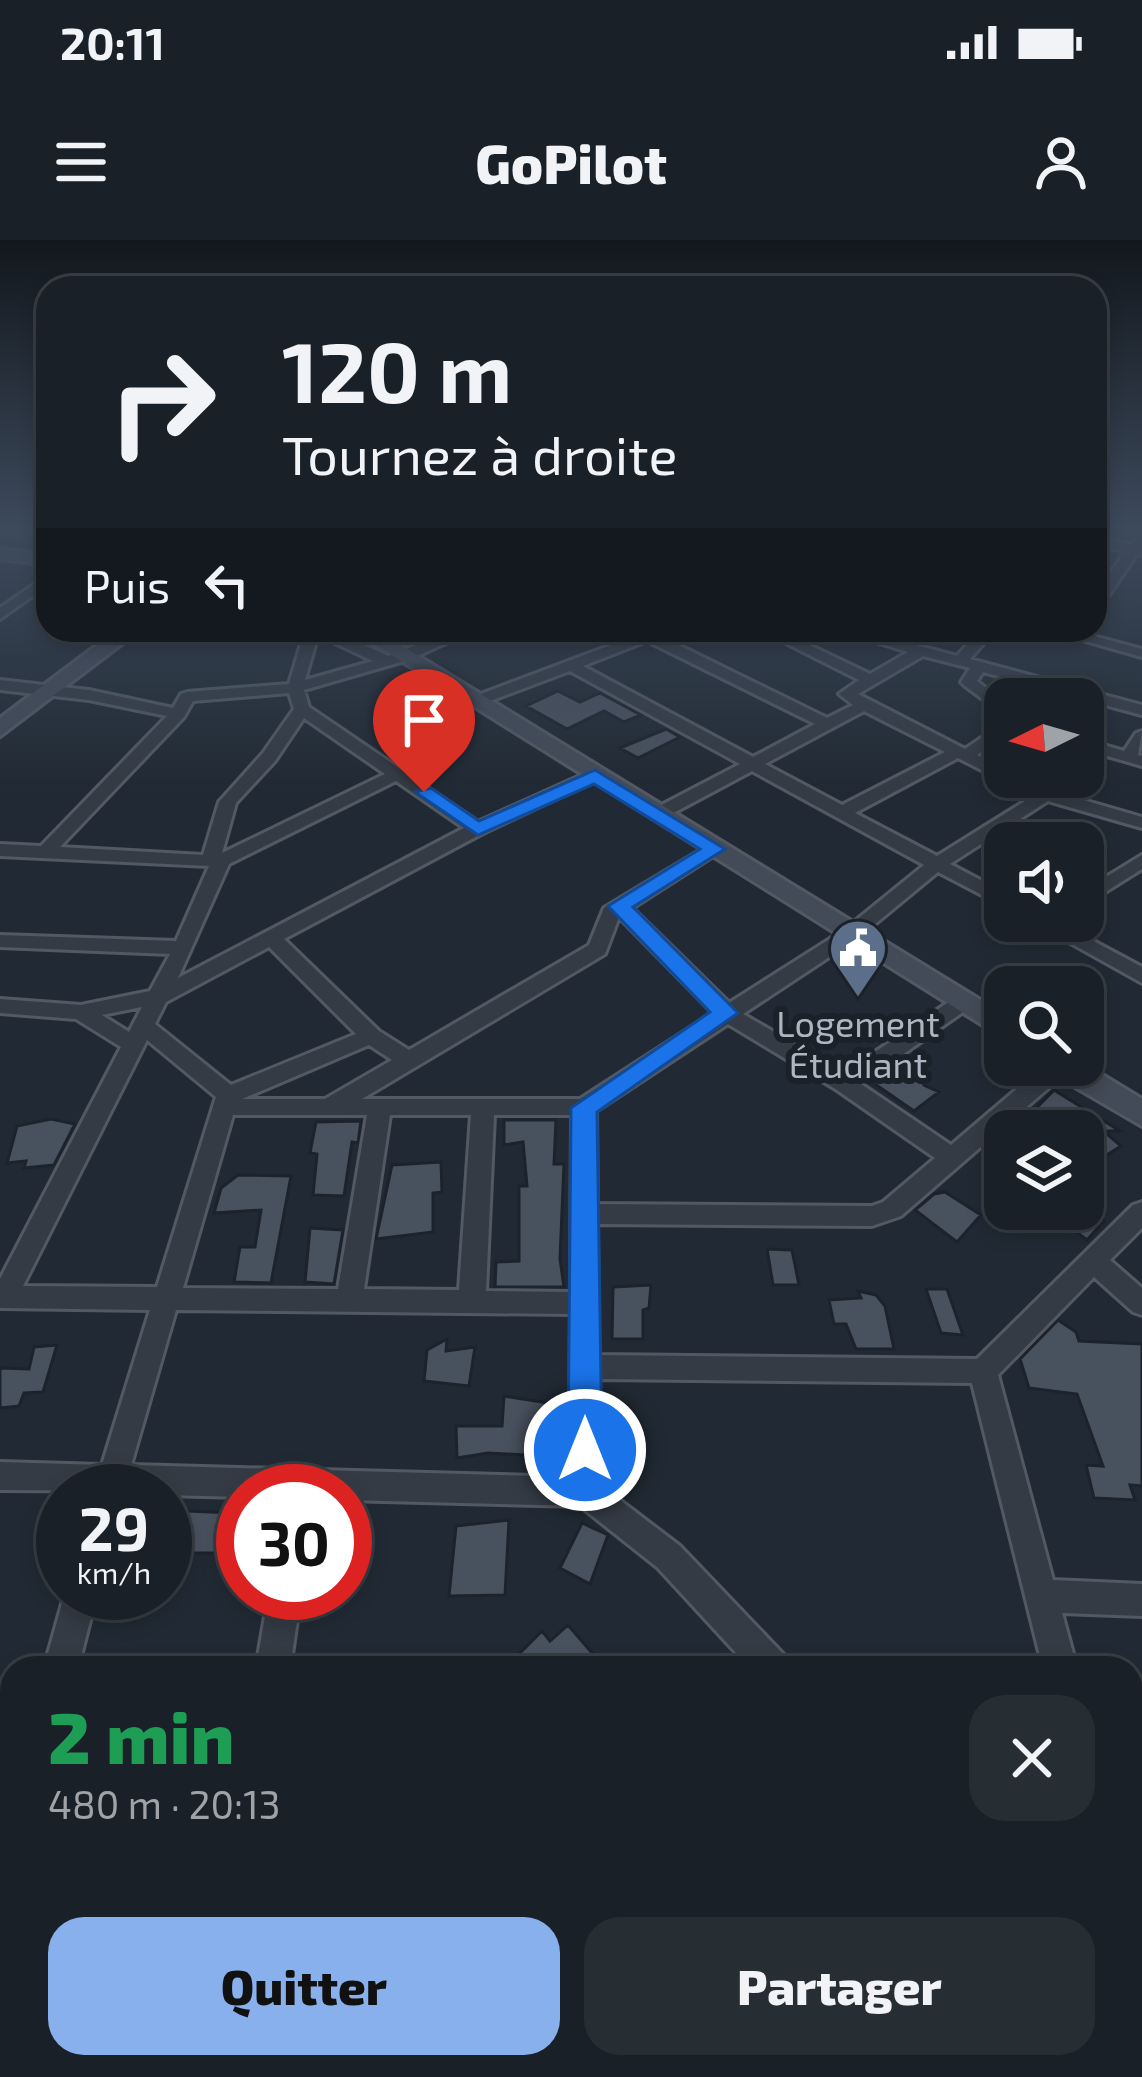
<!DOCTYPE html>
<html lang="fr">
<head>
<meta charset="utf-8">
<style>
	body { margin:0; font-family:"Exo 2",sans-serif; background:#262d33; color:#f1f3f6; height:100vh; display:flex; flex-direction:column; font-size:45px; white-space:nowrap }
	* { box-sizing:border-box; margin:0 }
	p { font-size:39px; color:#9fa3a7 }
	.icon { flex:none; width:66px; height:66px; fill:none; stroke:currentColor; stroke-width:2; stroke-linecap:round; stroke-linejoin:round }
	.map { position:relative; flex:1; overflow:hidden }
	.sheet { position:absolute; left:0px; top:1416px; width:1143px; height:423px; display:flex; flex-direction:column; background:#192027; border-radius:36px 36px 0 0; box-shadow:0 6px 18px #0003,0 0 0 3px #373e44 }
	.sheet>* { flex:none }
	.guide { position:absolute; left:36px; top:36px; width:1071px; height:366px; border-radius:36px; box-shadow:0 6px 18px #0003,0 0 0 3px #373e44; background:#192027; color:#f1f3f6; overflow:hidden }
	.needle { width:78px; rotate:265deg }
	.controls { position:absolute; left:984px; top:438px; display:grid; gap:24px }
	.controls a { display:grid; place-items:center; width:120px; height:120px; border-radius:24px; background:#192027; box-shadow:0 6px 18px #0003,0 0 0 3px #373e44; font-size:60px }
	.speed { position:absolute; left:36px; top:1224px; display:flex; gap:24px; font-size:60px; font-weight:700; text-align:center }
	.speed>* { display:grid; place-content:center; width:156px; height:156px; border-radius:50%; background:#192027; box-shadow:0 6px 18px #0003,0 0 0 3px #373e44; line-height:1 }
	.speed small { font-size:30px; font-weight:400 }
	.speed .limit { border:18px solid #d22; background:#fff; color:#111 }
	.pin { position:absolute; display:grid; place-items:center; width:102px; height:102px; color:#fff; margin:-123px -51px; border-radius:50% 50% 50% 0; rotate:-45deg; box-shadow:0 0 12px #0007 }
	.pin .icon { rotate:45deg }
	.me { position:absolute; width:132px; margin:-66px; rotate:0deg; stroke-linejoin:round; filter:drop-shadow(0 0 9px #0008) }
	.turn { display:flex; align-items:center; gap:42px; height:252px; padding:0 48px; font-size:54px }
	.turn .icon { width:156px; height:156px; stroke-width:2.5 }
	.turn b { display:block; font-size:84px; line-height:102px }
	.then { display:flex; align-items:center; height:114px; padding:0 48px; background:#0003; gap:24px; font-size:45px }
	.round { display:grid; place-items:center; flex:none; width:126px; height:126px; border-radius:36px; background:#262d33 }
	.overview { display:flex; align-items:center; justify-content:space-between; height:204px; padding:0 48px }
	h1 { font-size:72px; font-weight:800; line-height:90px; color:#1e9e55 }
	.button { display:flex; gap:24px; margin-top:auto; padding:24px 48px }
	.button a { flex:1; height:138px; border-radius:36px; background:#88b0ed; color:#111; font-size:48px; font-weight:800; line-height:138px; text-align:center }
	.button a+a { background:#262d33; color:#f1f3f6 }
	.status { display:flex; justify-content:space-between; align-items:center; height:84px; padding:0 60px; background:#192027; direction:ltr }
	.status svg { height:33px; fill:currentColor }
	header { display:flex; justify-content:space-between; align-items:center; height:156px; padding:0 48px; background:#192027; font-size:54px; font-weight:800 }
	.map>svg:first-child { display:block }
</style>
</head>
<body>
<div class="status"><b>20:11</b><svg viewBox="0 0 49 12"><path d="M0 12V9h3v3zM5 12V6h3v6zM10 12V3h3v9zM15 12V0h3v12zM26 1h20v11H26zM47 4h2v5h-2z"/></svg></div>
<header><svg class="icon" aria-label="menu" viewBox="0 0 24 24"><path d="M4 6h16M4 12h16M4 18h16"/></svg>GoPilot<svg class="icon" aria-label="person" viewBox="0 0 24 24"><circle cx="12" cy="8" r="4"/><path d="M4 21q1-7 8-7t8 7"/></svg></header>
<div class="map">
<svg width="1142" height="1837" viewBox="0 0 1142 1837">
	<rect width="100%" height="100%" fill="#212a34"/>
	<!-- building -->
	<path fill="#48515e" stroke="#1c232c" stroke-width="3" d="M558,451l22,11 20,-9 41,22 -17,7 -20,-11 -37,18 -41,-23z
		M666,489l14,8 -42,21 -18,-10z
		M920,837l4,8 15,7 -25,19 -42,-29z
		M1054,850l66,41h-106z
		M51,879l24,5 -21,41 -30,3 2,-7 -19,2 10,-37z
		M504,880h52l-2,44h10l-4,95 4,28h-69l1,-25 23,-1v-75h8l-4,-44 -19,3z
		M361,881l-3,22 -6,-1 -8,54 -31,-1 4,-41 -7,-1 6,-31z
		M1105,892l16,14 -38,24v-18z
		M441,922l1,30 -9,1v39l-57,7 16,-74z
		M238,935l53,1 -20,107 -37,-1 6,-35h15l6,-37 -47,3 7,-25z
		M945,952l36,23 -24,27 -42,-32 19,-16z
		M1045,969h43l16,12 -17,19z
		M310,988l33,2 -9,54 -29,-2z
		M767,1009l25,1 7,35h-26z
		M651,1045l-2,23 -6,2v29h-31l1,-52z
		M926,1049h21l16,46 -22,-2z
		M858,1051l18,4 9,11 9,43h-38l-10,-25h-12l-5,-24 32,-2z
		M1058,1080l18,12 3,9 63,3v142l-12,-1 5,15 -41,-2 -8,-33 17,1 -26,-72 -48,-6 -9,-29z
		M447,1099l-1,12 29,-4 -6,39 -45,-5 3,-31z
		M57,1105l-14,47 -19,1 -5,13 -19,2v-40l29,1 5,-22z
		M504,1156l57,9 -1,52 -72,-4 -31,5 -1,-32h46z
		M165,1270l68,3 -9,40h-59z
		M509,1280l-4,75 -56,1 7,-70z
		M582,1283l26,12 -18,49 -30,-16z
		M568,1385l37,43h-100l37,-37 8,10z"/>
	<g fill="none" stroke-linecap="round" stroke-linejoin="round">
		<!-- street casing -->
		<g stroke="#525963" stroke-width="6">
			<path id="street" d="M1142,294v21l-5,-1 -37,54 -5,1v-14l31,-44 -31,-6v-8l36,8z
				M48,335v10l-48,34v-11z
				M305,390h26l57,26 67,-26h19l-63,29 -107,31 5,17 169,115 111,-50 15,4 -121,57 -199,106 95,92 30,19 180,-105 15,-37 105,-63 6,-2 9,6 -92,59 97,95 115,-73 80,-65 -172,-94 -88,47h-12v-8l88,-46 -170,-93 -88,33h-12v-6l181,-68h20l-11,6 167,82 26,-13 -14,-11 20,-14 -99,-50h18l92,44 38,-22 -71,-22h23l97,26 23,-26h15l-25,29 172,46v10l-159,-43 -6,9 28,22v13l-41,-31 -3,-3 9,-14 -47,-12 -65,38 107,55 40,-27v13l-28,20 28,13v9h17l30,14 90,26v11l-94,-27 -98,63 55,29v14l-67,-35 -80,66 -115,76 101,59 112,-76h14l4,5 -4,5 -109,77 90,61 94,-80h26l-3,6 -167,145 -29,10 -275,-2 1,131 379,4 156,-154 9,-3v26l-32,32 32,28v27l-9,-3 -39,-35 -96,98 55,205 89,4v32l-80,-3 15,55h-34l-71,-285 -373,-4 1,106 80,61 105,110 5,12h-40l-92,-100 -78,-62 -235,-6v-9h-102v6l-78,-2v-4l-165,-1v-28l102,3 48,-155 -150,-2v-29l121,-232 -45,-28 -76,-6v-14l81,6 69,-14 20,-37 -170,-7v-12l176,6 33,-75 -209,-10v-12l41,2 126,-130 -78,-16 -89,-10v-10l89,10 84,18 8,-14 6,-2 102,-8zM318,395l55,26 -68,19zM647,401l168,83 -62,33 -170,-91zM289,453l5,16 -31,44 -44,49 -16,53 -143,-8 124,-130 9,-16zM864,471l81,41 -103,53 -77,-41zM304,478l81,56 -163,79 14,-50 39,-42zM958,518l75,38 -96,60 -82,-43zM396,541l68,47 -286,150 51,-114zM619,677l94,96 -133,86h-218l243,-145zM269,707l87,87 -125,51 -76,-61 11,-22zM142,767l-13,25 -27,-17zM728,784l109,66 98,68 -52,44 -11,4 -275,-2 -1,-93zM147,800l69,57 -59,190 -134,-1zM369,805l23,15 -67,39h-83zM233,875h134l-29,174 -155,-1zM390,875h81l-12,175 -95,-1zM494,875h78l-1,177 -85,-1zM176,1070l395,4 -1,163 -439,-12z
				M1047,390h24l71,19v8z
				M1142,491l-4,24 4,1v10l-59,-17v-10l41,12 12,-18z
				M1142,615v14l-59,37v-15z
				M1031,681h25l86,46v16z
				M65,1353h32l-19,75h-34z
				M269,1353h32l-11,75h-34z
				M12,1594v66l-12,5v-66z
				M1131,1709l11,4v81l-11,-5z
				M0,1713h12v38h-12z
				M190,1827h40l-1,10h-40z
				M618,1827h40l2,10h-40z
				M710,1827h44l-4,10h-44z"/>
		</g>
		<!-- secondary casing -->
		<g stroke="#525963" stroke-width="6">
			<path id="secondary" d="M0,309l48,6v10l-48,-6z
				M117,390h23l-140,106v-18z
				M352,390h24l629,385v24z
				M1083,823l59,36v27l-91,-53 -4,-8z"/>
		</g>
		<!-- street -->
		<use href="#street" fill="#343b45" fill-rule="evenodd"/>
		<!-- secondary -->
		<use href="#secondary" fill="#434b58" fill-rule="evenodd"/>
	</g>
	<!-- sky -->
	<linearGradient id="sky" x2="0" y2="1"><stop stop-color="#12171d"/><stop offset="0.53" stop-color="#3d4a5c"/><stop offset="1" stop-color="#3d4a5c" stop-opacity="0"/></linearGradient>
	<rect width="1142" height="546" fill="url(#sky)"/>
	<!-- route -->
	<path fill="#1a73e8" stroke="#114b97" stroke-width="3" d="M595,530l130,79 -92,58 105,106 -141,99 5,338 -5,11 -12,5 -12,-5 -5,-11 3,-342 139,-96 -102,-106 92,-57 -106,-65 -116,51 -63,-43 16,-4 48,33z"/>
	<!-- icons -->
	<defs>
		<g id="civic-pin" transform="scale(3)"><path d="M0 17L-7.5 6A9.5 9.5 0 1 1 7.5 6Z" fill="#5c6f8a" stroke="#1a2129"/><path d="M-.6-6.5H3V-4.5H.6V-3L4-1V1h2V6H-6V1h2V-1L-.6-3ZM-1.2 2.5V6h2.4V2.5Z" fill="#fff"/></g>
	</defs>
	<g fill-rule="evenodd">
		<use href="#civic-pin" x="858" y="708"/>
	</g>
	<g text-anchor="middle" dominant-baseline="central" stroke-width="12" stroke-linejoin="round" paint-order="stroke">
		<!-- poi labels -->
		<g font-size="36" fill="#afb6c2" stroke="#1a2129">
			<text x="858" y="782">Logement<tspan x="858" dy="41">Étudiant</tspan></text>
		</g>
	</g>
</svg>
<div class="controls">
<a><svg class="needle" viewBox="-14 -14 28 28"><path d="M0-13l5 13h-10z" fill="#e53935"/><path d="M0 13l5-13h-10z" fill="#9fa3a7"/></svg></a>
<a><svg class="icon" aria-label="sound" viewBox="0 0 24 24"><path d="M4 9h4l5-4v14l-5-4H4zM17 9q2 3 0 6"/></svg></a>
<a><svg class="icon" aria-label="search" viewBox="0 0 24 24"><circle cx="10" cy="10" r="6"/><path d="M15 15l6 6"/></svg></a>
<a><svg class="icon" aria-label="layers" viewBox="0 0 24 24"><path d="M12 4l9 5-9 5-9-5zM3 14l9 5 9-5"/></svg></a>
</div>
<div class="speed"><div>29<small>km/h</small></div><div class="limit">30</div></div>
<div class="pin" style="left:424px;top:552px;background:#d93025"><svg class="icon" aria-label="arrive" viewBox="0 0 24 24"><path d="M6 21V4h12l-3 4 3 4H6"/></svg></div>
<svg class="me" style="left:585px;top:1210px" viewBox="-20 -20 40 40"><circle r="17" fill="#1a73e8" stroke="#fff" stroke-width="3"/><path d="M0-11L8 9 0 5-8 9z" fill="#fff"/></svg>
<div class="guide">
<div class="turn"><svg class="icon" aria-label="right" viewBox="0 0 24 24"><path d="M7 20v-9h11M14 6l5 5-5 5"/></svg><div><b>120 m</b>Tournez à droite</div></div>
<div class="then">Puis<svg class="icon" aria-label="left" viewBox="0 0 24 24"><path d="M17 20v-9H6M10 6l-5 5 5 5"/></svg></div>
</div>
<section class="sheet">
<div class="overview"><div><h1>2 min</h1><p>480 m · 20:13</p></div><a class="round"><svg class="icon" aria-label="close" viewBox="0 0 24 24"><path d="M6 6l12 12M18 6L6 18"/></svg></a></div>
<div class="button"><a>Quitter</a><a>Partager</a></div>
</section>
</div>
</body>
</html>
